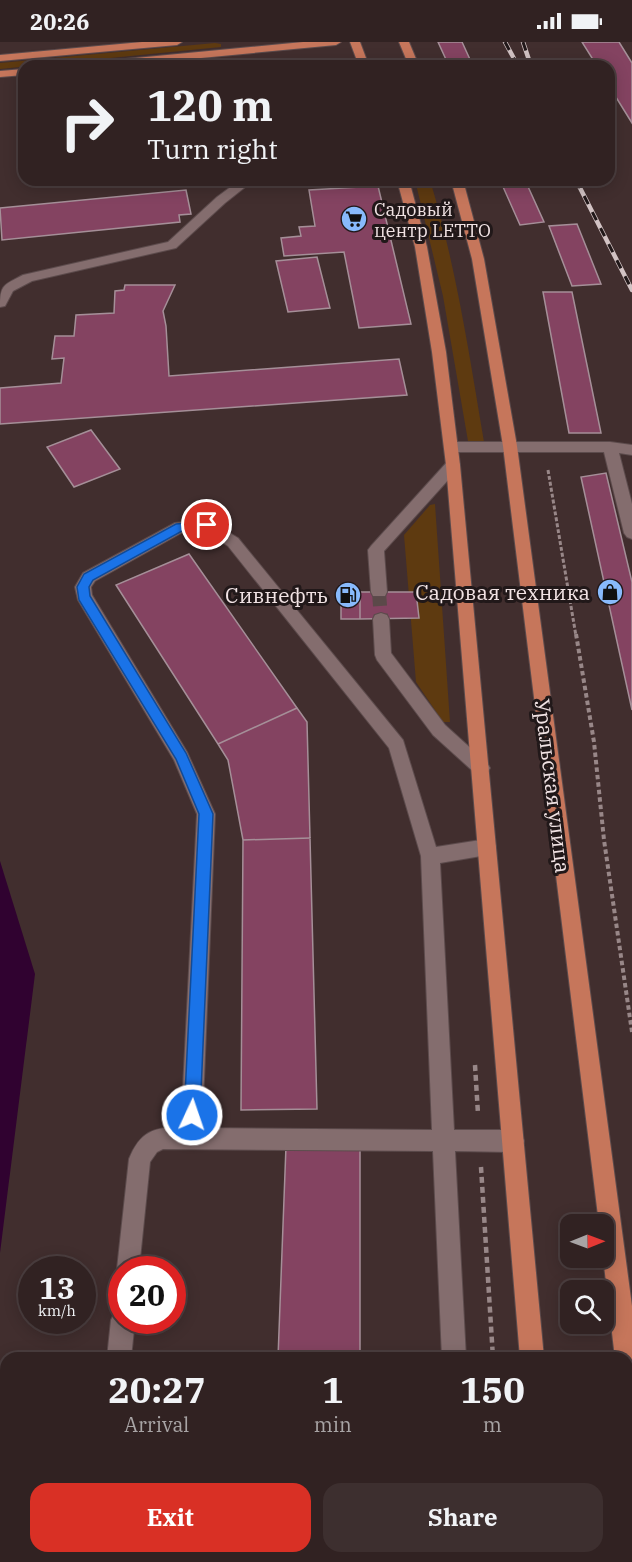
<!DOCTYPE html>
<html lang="en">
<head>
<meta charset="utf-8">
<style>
	body { margin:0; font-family:"IBM Plex Serif",serif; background:#3d2f2f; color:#f1f3f6; height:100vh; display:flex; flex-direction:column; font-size:22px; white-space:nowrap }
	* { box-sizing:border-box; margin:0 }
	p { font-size:20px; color:#a8a4a5 }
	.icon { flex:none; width:33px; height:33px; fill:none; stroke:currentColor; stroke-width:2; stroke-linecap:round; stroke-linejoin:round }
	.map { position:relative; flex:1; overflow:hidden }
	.drawer { position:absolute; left:0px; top:1310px; width:633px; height:212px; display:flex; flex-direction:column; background:#312222; border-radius:18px 18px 0 0; box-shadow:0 3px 15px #0003,0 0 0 2px #4c3f40 }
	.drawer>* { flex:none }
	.top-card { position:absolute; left:18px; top:18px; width:597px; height:126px; border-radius:18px; box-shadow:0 3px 15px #0003,0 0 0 2px #4c3f40; background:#312222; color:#f1f3f6; overflow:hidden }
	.needle { width:39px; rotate:89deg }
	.controls { position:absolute; left:560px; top:1172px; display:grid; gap:12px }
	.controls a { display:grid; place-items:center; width:54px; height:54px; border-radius:12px; background:#312222; box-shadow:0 3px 15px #0003,0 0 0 2px #4c3f40; font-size:30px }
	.speed { position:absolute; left:18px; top:1214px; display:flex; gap:12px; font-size:30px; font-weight:700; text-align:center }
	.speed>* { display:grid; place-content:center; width:78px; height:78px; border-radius:50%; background:#312222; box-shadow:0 3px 15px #0003,0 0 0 2px #4c3f40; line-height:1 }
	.speed small { font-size:15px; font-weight:400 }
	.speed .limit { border:9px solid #d22; background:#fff; color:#111 }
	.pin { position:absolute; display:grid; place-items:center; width:51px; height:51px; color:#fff; margin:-26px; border:3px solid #fff; border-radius:50%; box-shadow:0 2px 6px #0007 }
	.me { position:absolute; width:66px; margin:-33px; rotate:3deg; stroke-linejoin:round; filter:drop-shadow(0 0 4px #0008) }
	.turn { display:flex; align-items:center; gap:21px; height:126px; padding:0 30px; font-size:27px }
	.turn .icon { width:78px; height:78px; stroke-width:2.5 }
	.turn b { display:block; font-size:42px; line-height:51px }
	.eta { display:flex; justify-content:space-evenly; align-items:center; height:102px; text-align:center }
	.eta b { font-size:36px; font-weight:800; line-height:42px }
	.button { display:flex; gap:12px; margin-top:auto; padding:12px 30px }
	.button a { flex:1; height:69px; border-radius:18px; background:#d93025; color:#fff; font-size:24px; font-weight:800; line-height:69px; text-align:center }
	.button a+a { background:#3d2f2f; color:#f1f3f6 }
	.status { display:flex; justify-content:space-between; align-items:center; height:42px; padding:0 30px; background:#312222; direction:ltr }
	.status svg { height:16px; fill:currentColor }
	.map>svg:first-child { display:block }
</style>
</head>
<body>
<div class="status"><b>20:26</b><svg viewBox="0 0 49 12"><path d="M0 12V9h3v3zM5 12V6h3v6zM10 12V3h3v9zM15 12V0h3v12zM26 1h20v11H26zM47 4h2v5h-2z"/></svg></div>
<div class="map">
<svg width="632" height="1520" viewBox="0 0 632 1520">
	<rect width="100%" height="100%" fill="#412e2e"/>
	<!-- green -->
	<path fill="#5e3a10" d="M215,1l6,1v3l-221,22v-6z
		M415,138h15c26,86 39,173 54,262l-16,-1 -25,-145z
		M435,462l15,218h-7l-27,-40 -12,-147 26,-30z"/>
	<!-- water -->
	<path fill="#300230" d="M0,819l35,113 -35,279z"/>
	<!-- building -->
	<path fill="#844361" stroke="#a58f98" stroke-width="1.5" d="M438,0h24l11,24h-24z
		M582,0h37l13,21v60l-23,-37v-20h-12z
		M279,18l2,6h-24l-1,-4z
		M500,138h25l19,42 -24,3z
		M378,144l33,138 -52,4 -15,-76 -60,4 -3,-18 20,-2 -2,-9 16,-1 -6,-36z
		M186,148l5,24 -12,1 1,7 -178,18 -2,-32z
		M577,182l24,60 -29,2 -23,-60z
		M317,215l13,51 -42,4 -12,-51z
		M125,243h50l-12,26 3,15 3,50 230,-17 8,36 -407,29v-36l61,-5 3,-25 -12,1 3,-23h19l2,-21 38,-2 1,-22 9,-1z
		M543,250h29l29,141h-32z
		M91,388l29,39 -46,18 -27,-40z
		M606,431l26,109v128l-51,-233z
		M189,512l108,154 -79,36 -102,-159z
		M341,550h19v27h-19z
		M360,550h56l3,26 -59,1z
		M297,666l10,14 3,116 -67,2 -15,-80 -10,-16z
		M310,796l7,271 -76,1 2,-270z
		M286,1104l74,1v211h-82z
		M201,1515h38v5h-38z
		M271,1515h88v5h-89z"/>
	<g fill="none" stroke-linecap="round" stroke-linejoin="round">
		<!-- minor-tunnel -->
		<path stroke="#5b4949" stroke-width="14" stroke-dasharray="14 8" stroke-linecap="butt" d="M379,550l2,27"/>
		<!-- minor casing -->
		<g stroke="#5c4b4c" stroke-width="2">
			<path id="minor" d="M240,138h14l-29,23 -49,45 -144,33 -19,10 -8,15 -5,1c0,-23 4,-22 23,-32l145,-33 49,-45z
				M451,400h159l22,3v10l-13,-2 13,51v35l-5,-2 -3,-4 -20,-81h-153l-7,-5z
				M453,418l5,1 2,4 -2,4 -74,82 3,41 -2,4h-12l-2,-4 -3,-42 3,-4 77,-85z
				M207,477l31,19 165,202 33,107 51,-8 7,2 2,6 -2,6 -7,2 -47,8 14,267h59l8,3 3,8 -3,8 -8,3 -58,-1 11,207h-24l-9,-207 -270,-2 -6,3 -7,10 -11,107h-17v9l-5,-9 12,-110c11,-27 24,-32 52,-32l16,-313 -23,-54 -96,-160 -3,-13 8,-14 92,-50zM204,489l24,15 161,202 32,108 11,274 -230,-2 13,-314 -28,-62 -95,-157 -1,-8 4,-6 88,-49z
				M381,571l6,2 2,4 2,34 54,72 42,38 3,5 -3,5 -6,2 -6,-2 -42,-38 -56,-75 -2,-5 -2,-36 2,-4z
				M122,1267v11h13l-4,38h-24l4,-38 4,-8z
				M89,1515h26v5h-26z
				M451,1515h26v5h-26z"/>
		</g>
		<!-- major casing -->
		<g stroke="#5c4b4c" stroke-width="2">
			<path id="major" d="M142,0h40l-5,3 -177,16v-6z
				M303,0h38l-5,3 -219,21h-39l5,-3z
				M350,0h10l9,24h-10z
				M399,0h10l10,24h-10z
				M24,27v6l-24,2v-6z
				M397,138h12l18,67 19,105 14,113 84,893h-24l-74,-893 -14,-113 -17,-105z
				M451,138h12l21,79 33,187 115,860v101l-5,-2v-47h-12l-12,-101v-33h-4l-96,-778 -31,-187z
				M536,1515h26l1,5h-26z"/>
		</g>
		<!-- path-far2 -->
		<path stroke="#988788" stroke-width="3" stroke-dasharray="4 2" stroke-linecap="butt" d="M548,428l28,166"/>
		<!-- path-far1 -->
		<path stroke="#988788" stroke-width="4" stroke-dasharray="4.5 3" stroke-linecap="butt" d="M576,592l18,108 10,98 28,192"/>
		<!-- path -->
		<path stroke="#988788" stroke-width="4.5" stroke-dasharray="6 4" stroke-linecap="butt" d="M475,1023l3,49
			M481,1125l12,191
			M506,1515l1,5"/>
		<!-- minor -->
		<use href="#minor" fill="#846d6e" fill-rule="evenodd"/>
		<!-- major -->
		<use href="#major" fill="#c6765b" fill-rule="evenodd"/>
		<!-- rail casing -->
		<g stroke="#d2c3c4" stroke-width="4.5">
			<path id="rail" d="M505,0l13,24
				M523,0l8,24
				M576,138l56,110"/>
		</g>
		<!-- rail -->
		<use href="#rail" stroke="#211819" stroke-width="3" stroke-dasharray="9" stroke-linecap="butt"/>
	</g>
	<!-- route -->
	<path fill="#1a73e8" stroke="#114b97" stroke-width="1.5" d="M207,479l4,1v6l-29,3 -89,49 -4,7 1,9 96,157 27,61 -13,301 -2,6 -6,2 -6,-2 -2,-6 15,-301 -23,-55 -97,-159 -2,-13 7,-13 92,-50z"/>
	<!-- icons -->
	<defs>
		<g id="supermarket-disc" transform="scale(1.35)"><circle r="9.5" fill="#88bafc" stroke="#211819"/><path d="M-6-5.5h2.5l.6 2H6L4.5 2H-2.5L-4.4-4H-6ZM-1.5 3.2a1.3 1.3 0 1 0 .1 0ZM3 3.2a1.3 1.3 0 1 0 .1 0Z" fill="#111"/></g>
		<g id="shop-disc" transform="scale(1.35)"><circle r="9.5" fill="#88bafc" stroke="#211819"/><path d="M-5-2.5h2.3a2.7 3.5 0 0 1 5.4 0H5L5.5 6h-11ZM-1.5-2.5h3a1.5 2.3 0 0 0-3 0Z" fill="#111"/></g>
		<g id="fuel-disc" transform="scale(1.35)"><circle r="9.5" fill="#88bafc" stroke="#211819"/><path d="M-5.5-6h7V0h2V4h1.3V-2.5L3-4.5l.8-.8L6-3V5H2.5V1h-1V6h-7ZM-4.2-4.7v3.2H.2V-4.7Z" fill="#111"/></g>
	</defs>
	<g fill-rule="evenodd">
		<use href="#supermarket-disc" x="354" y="177"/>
		<use href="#shop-disc" x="610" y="550"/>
		<use href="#fuel-disc" x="348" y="553"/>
	</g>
	<g text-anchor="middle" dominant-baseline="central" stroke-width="6" stroke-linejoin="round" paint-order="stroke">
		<!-- far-poi labels -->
		<g font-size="18" fill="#f1e3e4" stroke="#211819" text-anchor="start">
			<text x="374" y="167">Садовый<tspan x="374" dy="21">центр LETTO</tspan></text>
		</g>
		<!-- poi labels -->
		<g font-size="21" fill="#f1e3e4" stroke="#211819" text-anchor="end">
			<text x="590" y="550">Садовая техника</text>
			<text x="328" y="553">Сивнефть</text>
		</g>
		<!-- street labels -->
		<g font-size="21" fill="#f1e3e4" stroke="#211819">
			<text transform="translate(553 744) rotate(83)">Уральская улица</text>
		</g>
	</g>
</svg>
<div class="controls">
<a><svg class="needle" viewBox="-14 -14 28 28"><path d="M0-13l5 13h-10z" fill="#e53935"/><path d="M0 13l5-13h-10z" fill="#a8a4a5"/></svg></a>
<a><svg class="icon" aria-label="search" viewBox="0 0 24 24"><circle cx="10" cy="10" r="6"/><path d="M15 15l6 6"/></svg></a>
</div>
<div class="speed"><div>13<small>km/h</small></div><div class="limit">20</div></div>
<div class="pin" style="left:207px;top:483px;background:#d93025"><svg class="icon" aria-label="arrive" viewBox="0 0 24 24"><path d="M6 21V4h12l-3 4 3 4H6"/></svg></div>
<svg class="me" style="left:192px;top:1073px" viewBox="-20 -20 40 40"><circle r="17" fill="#1a73e8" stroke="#fff" stroke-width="3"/><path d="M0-11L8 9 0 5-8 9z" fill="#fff"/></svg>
<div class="top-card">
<div class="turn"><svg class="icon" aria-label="right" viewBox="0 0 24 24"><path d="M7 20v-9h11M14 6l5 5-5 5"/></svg><div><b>120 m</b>Turn right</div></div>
</div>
<section class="drawer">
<div class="eta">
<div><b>20:27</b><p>Arrival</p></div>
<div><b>1</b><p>min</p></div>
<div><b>150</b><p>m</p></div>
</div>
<div class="button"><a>Exit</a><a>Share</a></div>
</section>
</div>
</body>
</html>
